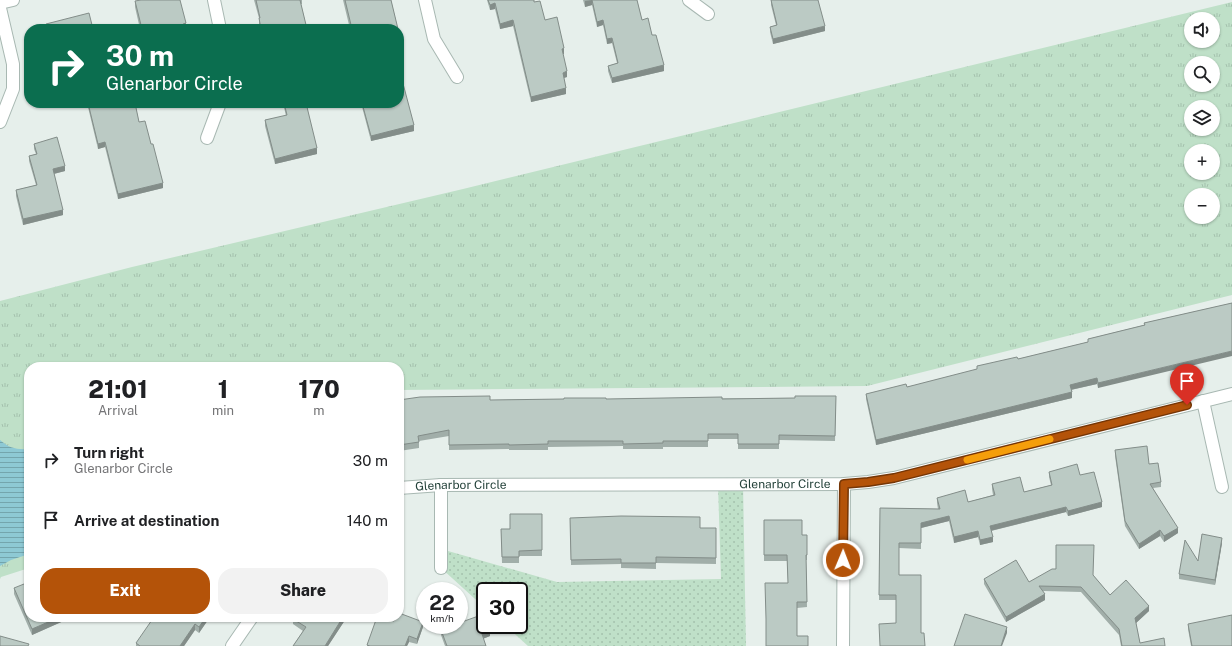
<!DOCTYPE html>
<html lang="en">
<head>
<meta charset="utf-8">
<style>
	body { margin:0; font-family:"Public Sans",sans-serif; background:#f2f2f2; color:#202124; height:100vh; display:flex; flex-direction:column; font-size:15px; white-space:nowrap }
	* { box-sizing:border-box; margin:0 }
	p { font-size:13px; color:#757577 }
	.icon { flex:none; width:22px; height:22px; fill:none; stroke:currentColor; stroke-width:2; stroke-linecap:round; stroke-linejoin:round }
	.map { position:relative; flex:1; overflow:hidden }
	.sheet { position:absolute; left:24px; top:362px; width:380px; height:260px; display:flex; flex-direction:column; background:#fff; border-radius:16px; box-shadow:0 1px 3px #0004 }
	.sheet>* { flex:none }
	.top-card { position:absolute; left:24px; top:24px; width:380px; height:84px; border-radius:16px; box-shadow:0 1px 3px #0004; background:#0b6e4f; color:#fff; overflow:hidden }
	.buttons { position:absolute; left:1184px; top:12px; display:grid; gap:8px }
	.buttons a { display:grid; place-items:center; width:36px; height:36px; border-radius:50%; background:#fff; box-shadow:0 1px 3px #0004; font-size:20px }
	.speed { position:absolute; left:416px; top:582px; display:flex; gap:8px; font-size:20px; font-weight:700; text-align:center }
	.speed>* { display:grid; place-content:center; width:52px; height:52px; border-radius:50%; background:#fff; box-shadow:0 1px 3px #0004; line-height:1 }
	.speed small { font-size:10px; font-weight:400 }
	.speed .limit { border:2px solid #111; border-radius:6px; background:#fff; color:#111 }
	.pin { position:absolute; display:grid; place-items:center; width:34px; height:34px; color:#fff; margin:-41px -17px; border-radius:50% 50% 50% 0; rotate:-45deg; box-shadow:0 0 4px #0007 }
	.pin .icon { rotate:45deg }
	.me { position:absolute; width:44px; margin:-22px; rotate:1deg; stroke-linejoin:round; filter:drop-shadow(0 0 3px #0008) }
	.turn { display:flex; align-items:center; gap:14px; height:84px; padding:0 16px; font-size:18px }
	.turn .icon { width:52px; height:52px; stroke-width:2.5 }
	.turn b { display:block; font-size:28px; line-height:34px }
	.eta { display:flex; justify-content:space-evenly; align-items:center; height:68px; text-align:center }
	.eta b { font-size:24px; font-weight:800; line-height:28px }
	.primary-button { display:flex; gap:8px; margin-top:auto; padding:8px 16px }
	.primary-button a { flex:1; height:46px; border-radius:16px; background:#b45309; color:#fff; font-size:16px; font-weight:800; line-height:46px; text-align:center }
	.primary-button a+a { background:#f2f2f2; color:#202124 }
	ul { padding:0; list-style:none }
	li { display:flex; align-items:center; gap:12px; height:60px; padding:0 16px }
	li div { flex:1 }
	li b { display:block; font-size:15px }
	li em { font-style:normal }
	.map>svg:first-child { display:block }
</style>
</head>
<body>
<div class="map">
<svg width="1232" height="646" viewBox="0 0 1232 646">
	<defs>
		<pattern id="grass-tufts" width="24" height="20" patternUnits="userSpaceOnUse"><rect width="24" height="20" fill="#bfe0c8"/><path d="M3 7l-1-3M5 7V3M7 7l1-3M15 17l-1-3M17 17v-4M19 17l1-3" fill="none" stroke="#a4c1ad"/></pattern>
		<pattern id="park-dots" width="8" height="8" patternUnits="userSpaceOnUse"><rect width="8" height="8" fill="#bfe0c8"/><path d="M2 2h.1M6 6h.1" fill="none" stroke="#a4c1ad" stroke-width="1.8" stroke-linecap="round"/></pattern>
		<pattern id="water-rules" width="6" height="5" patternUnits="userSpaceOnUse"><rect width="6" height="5" fill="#8ec9d4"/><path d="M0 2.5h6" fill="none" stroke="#74a5ad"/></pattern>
	</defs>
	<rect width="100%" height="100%" fill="#e6efeb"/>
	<!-- grass -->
	<path fill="url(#grass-tufts)" fill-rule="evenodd" d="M1232,2v293l-365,91 -468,4v-23h-370v201l-28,9 -1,2v-278l132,-34 331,-78zM1191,19h22v22h-22zM1191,63h22v22h-22zM1191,107h22v22h-22zM1191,151h22v22h-22zM1191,195h22v22h-22z"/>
	<!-- park -->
	<path fill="url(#park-dots)" d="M743,484l3,162h-218l-23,-21h14v-34h-34v17l-44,-40v-19l116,33 164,-3 -3,-94z"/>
	<!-- water -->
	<path fill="url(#water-rules)" d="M0,440c9,8 17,10 29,9v105l-18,6 -11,6z"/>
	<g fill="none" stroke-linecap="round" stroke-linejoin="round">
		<!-- street casing -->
		<g stroke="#a8b8b2" stroke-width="14">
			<g id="street">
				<path d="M214,0l6,29"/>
				<path d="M425,0l9,39 23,38"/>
				<path d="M689,0l19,14"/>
				<path d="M0,3l13,-3"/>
				<path d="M0,8l13,56v25l-13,33"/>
				<path d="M207,138l13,-35"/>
				<path d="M1203,401l19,86"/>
				<path id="s1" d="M399,488l42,-3 403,-1 24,-2 26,-4 338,-84"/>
				<path d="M441,568v-83"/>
				<path d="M232,646l20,-29"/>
				<path d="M843,646l1,-162"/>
			</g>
		</g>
		<!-- street -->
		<use href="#street" stroke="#fff" stroke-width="12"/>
	</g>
	<!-- wall -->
	<path fill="#a1aea9" d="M254,0h48v4h-1l6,25h-47l-1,-5v-6z
		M343,0h48l7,29h-48z
		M487,0h47v2l30,52h-1l4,23 -3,1 2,16 -35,8 -18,-76 -13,3 -5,-20 -5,1z
		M583,0h54l5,20 10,15 12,36 -52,12 -4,-12v-5l9,-3 -5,-20 -5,1 -4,-19 -6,2 -5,-22 -7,2z
		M771,0l54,31 -52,13 -3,-12v-5l6,-2 -5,-20z
		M135,1l51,27 -46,1 -5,-22z
		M87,103h48l4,19 12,22 12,44 -45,11 -13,-52 -7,2z
		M283,103h23l11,51 -42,10 -10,-38v-6l21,-4z
		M361,103h38l15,28 -43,10z
		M34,144l31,27 -11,3 9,41 -40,10 -7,-29v-6l20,-5 -7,-24v-5l7,-2 -2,-5z
		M1232,303l-134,85 -1,-4 -26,6 1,8 -196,47 -10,-46v-5l41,-7 70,-17v-4l41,-7 70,-17v-3l56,-14v-2z
		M836,396l-1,45 -56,-1v9h-41v-10h-30v8h-45v2h-40v-3l-75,1v3h-39v-1l-60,1v-14l-30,5v7l-20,3v-51h91l116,-1 189,-1z
		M1115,450l34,14 12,18v5l-8,1 25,45 -14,9 -4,-6 -21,13 -14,-23 -10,-70z
		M1049,472l31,3 22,32 -34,9 -2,-4 -75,19 2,11 -13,3 -2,-8 -24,6 -5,-22 -28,7v21l-22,-1v27l22,58 4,13 -29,-23v-23h-17l1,-92 58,1 -1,-6v-5l31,4 25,-7 -1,-6v-5l32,8 27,-7 -2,-8z
		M542,514v42h-23v7h-17l-1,-34h9z
		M570,518l130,10h16v36l-60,-1v6l-35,-1v-4l-50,1z
		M764,520l38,15h5v25h-1l1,47 -10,1 -31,38 22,-63 -1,-22h-23z
		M1222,543l-7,42 -36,-6v-5l19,-13z
		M1093,575l17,20 39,16 -13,12 4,20 25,3h-44l-2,-11 -38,-43 -38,-1 2,9 -39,22 -22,-38v-5l45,3z
		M14,588l54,29v2l-36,16 -18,-41z
		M94,617h15l-1,2z
		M210,617l-11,16 -4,-3 -11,16h-48v-3z
		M294,617h53l-19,29h-35l10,-15 -10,-7v-5z
		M394,621l29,6 -6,17 -8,-2 -2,4h-40v-1z
		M1188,624l44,22h-41l-3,-17z
		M441,630l49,6 -7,3 3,7h-41l-4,-11z"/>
	<!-- shaded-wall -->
	<path fill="#838d89" d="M592,0v5l-7,2v-6z
		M495,3v6l-5,1v-5z
		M513,20v6l-13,3v-5z
		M603,20v5l-6,2v-5z
		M186,23v5l-3,1v-5z
		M825,26v5l-52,13v-5z
		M612,38v5l-5,1v-5z
		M403,48v6l-4,1v-6z
		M564,48v6h-2v-5z
		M664,65v6l-52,12v-5z
		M567,71v6l-4,1v-5z
		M566,88v6l-35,8v-5z
		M68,103h11l-11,3z
		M414,125v6l-43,10v-5z
		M105,142v5l-7,2v-5z
		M317,148v6l-42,10v-5z
		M65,166v5l-12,3v-5z
		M163,183v5l-45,11v-5z
		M63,210v5l-40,10v-6z
		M1232,351v5l-134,32v-5z
		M1097,378v6l-27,6v-5z
		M1072,392v6l-196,47v-5z
		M1102,502v5l-34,9v-5z
		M1066,507v5l-76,19v-5z
		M949,516v5l-28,7v21v-26z
		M1178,528v5l-14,9v-6z
		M1160,530v6l-21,13v-5z
		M978,531v6l-24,6v-6z
		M993,537v5l-13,3v-5z
		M1222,538v5l-7,42v-5z
		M1045,594v6l-39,22v-5z
		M1149,606v5l-14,13v-6z
		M60,617h8v2l-36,16v-6z
		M206,617h4l-11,16v-6z
		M343,617h4l-19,29h-3z
		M423,622v5l-6,17v-5z
		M195,624v6l-11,16h-4z
		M1007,627v6l-5,13h-1z
		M490,631v5l-8,3v-5z
		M409,636v6l-2,4h-2z"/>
	<!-- building -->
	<path fill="#bbcac4" stroke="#838d89" d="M141,0h39l6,23 -3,1 2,5h-43l-7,-28z
		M256,0h44l7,29h-46l-2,-11h1z
		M345,0h46l7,29h-46z
		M488,0h46v2l6,-1 5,19 12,-3 7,31 -2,1 5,22 -4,2 3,15 -35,9 -18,-77 -13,4 -5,-21 -5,2z
		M592,0h45l5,20 6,-2 4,17h4l8,30 -52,13 -4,-12 10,-3 -6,-25 -5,1 -4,-19 -6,2z
		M771,0h47l7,26 -52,13 -3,-12 7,-2z
		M89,13l4,16h-46l-1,-5z
		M399,33l4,15 -4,1z
		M401,76l13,49 -43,11 -9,-33h37v-26z
		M88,103h47l4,19 6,-1 6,23h2l10,39 -45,11 -13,-52 -7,2z
		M284,103h22l11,45 -42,11 -10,-39 22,-5z
		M57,137l8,29 -12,3 10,41 -40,9 -7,-29 21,-5 -8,-29 8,-2 -3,-10z
		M1232,303v48l-134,32 -1,-5 -27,7 2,7 -196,48 -10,-46 40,-10 1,3 70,-18v-3l40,-9 1,2 70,-17v-3l57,-14 -1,-2z
		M490,396v4l74,-1v-1h42v1l116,-2v2l73,-1v-2h41l-1,40 -56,-1v9h-41v-10h-30v7h-45v2l-40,1v-3h-75v3l-39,1v-1l-60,1v-15l-31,6 1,6 -20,3v-45l21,-3z
		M1147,446l2,18 9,-1 3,19 -11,2 28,44 -14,8 -4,-6 -21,14 -14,-23 -10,-71z
		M1077,464l3,11 14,-3 8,30 -34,9 -2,-4 -76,19 3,11 -13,3 -2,-9 -24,6 -5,-21 -28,7v20h-22v32h22v58h3l1,13h-45l-1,-22 17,-1v-28h-17l1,-87 60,1 -3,-11 28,-8 3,12 27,-7 -3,-11 28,-7 4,15 28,-7 -3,-13z
		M510,514h32v36l-23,1v6h-17l-1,-28h9z
		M621,516l79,1v11h16v30l-60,-1v6h-35v-4l-50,1 -1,-42z
		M764,520h38v15h5v20h-1l1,47h-10v34h11v10h-42v-27l-1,-36h23l-1,-28h-23z
		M1202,534l20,4 -7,42 -36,-6 6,-34 13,21z
		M1056,545h38l-1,30 17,20 16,-15 23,26 -14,12 5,25 24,-5 1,8h-43l-3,-17 -38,-42 -42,-1 6,8 -39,23 -22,-38 32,-19 13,22 23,-13h4z
		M29,582v35h31l-28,12 -18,-41z
		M399,613l24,9 -6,17 -8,-3 -4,10h-35l-3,-1 10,-28h5l12,4 2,-4h3z
		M484,614l1,3v8h3l2,6 -8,3 4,12h-39l-6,-16 13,-5h5v-2z
		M965,614l42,13 -6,19h-47z
		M1232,615v31h-40l-4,-22z
		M154,617h52l-7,10 -4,-3 -15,22h-40l-4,-3z
		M294,617h49l-18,29h-32l13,-19 -13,-8z
		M0,636l29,8 -1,2h-28z"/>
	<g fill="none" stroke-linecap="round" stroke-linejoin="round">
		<!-- route casing -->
		<g stroke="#753606" stroke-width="10">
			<path id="route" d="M843,560l1,-76 24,-2 26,-4 293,-73"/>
		</g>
		<!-- route -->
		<use href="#route" stroke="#b45309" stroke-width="7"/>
		<!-- slow -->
		<path stroke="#f59e0b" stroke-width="7" d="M967,460l83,-21"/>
	</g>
	<g text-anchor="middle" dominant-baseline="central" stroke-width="4" stroke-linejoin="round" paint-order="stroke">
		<!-- street labels -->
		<g font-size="12" fill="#24423a" stroke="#f7fbf9">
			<text stroke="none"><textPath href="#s1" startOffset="386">Glenarbor Circle</textPath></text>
			<text stroke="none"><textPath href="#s1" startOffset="62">Glenarbor Circle</textPath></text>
		</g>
	</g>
</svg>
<div class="buttons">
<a><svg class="icon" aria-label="sound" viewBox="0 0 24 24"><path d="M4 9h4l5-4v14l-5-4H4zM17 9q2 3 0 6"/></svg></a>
<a><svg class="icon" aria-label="search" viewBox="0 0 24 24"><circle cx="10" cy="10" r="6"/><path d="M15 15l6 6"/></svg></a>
<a><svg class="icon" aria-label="layers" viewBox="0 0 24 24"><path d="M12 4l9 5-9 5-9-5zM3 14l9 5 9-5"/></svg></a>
<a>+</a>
<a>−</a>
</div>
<div class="speed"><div>22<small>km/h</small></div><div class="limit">30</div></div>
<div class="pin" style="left:1187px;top:405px;background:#d93025"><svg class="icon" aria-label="arrive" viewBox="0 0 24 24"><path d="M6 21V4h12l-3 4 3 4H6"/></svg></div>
<svg class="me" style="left:843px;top:560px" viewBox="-20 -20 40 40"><circle r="17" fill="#b45309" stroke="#fff" stroke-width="3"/><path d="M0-11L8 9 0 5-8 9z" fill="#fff"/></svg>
<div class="top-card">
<div class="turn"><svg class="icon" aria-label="right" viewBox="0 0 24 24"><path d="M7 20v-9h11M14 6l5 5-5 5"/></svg><div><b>30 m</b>Glenarbor Circle</div></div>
</div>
<section class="sheet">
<div class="eta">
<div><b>21:01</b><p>Arrival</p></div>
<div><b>1</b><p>min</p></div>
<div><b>170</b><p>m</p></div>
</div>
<ul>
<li><svg class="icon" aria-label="right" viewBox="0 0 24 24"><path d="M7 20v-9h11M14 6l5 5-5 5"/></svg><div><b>Turn right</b><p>Glenarbor Circle</p></div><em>30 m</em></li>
<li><svg class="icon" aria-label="arrive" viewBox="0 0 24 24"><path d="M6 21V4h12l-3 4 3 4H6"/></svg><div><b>Arrive at destination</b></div><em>140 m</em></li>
</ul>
<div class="primary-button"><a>Exit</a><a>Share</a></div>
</section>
</div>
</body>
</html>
